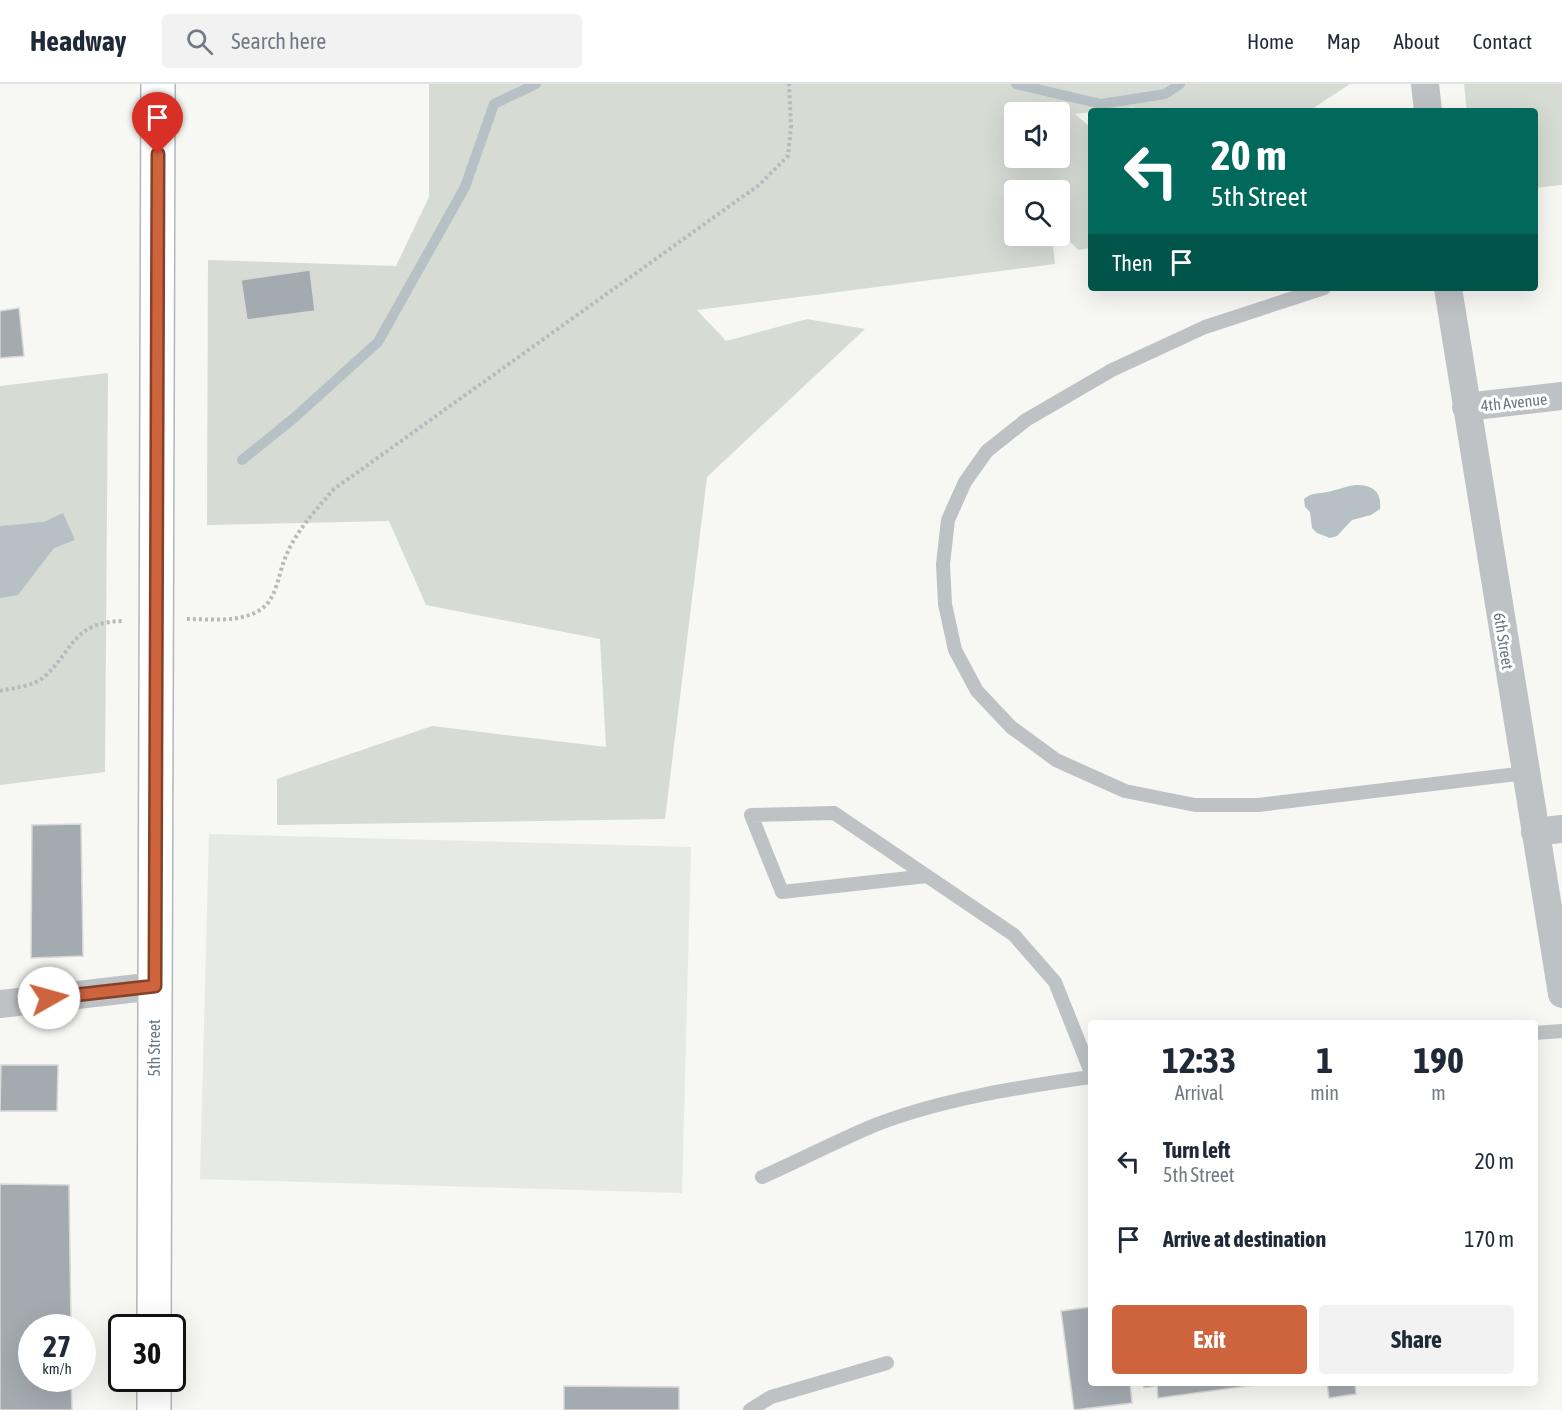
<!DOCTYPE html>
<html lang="en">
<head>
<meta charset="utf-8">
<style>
	body { margin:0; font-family:"Asap Condensed",sans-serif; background:#f2f2f3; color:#1f2937; height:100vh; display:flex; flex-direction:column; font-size:22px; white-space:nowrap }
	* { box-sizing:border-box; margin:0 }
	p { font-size:20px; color:#747a83 }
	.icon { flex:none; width:33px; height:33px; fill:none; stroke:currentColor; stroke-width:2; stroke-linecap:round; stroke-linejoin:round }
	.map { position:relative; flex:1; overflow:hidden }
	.panel { position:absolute; left:1088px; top:936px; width:450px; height:366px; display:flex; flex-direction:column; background:#fff; border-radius:6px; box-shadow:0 6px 24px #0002 }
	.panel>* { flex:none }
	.guide { position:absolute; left:1088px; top:24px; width:450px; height:183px; border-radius:6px; box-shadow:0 6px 24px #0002; background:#00695c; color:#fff; overflow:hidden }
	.buttons { position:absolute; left:1004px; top:18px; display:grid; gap:12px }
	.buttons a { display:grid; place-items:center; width:66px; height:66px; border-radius:6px; background:#fff; box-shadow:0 6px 24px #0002; font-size:30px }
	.speed { position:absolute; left:18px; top:1230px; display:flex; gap:12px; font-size:30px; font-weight:700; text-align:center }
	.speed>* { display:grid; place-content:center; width:78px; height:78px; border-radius:50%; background:#fff; box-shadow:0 6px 24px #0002; line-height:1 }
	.speed small { font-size:15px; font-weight:400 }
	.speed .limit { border:3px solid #111; border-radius:9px; background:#fff; color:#111 }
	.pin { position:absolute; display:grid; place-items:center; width:51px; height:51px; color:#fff; margin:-62px -26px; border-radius:50% 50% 50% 0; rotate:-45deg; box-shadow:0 0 6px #0007 }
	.pin .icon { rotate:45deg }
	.me { position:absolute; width:66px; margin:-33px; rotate:83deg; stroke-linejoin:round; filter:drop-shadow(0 0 4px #0008) }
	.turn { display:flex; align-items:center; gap:21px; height:126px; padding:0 24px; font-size:27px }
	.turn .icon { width:78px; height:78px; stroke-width:2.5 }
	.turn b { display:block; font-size:42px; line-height:51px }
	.then { display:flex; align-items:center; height:57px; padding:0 24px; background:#0003; gap:12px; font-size:22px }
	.eta { display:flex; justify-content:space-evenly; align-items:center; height:102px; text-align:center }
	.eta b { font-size:36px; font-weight:700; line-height:42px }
	.action { display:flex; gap:12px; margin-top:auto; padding:12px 24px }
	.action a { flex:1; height:69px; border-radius:6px; background:#cd643e; color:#fff; font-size:24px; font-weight:700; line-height:69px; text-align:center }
	.action a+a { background:#f2f2f3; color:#1f2937 }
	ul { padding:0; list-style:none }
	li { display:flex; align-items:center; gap:18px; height:78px; padding:0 24px }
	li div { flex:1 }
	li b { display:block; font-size:22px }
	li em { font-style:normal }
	header { display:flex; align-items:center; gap:36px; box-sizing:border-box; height:84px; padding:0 30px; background:#fff; border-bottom:2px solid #e0e1e3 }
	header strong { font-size:28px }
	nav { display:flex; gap:33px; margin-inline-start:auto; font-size:21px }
	.search { width:420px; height:54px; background:#f2f2f3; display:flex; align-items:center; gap:15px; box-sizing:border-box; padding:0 21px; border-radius:6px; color:#747a83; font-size:22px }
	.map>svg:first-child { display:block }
</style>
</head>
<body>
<header>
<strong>Headway</strong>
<div class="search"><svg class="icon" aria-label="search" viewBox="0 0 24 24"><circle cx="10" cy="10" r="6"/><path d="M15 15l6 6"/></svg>Search here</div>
<nav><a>Home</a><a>Map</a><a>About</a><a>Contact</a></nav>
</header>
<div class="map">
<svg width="1562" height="1326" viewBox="0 0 1562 1326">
	<rect width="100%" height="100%" fill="#f7f7f4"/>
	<!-- built -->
	<path fill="#e7e9e7" d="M209,750l482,13 -9,346 -482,-14z"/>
	<!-- green -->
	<path fill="#d6dbd4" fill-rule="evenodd" d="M429,0h921l-41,27h-180l5,-4 -59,7 15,13v121l-12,2 -19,-20v-40h-45v46h38l3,28 -358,46 29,31 81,-22 58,10 -158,148 -42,342 -388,6v-46l155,-53 174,21 -6,-108 -174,-34 -37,-84 -182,4 1,-265 188,6 33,-69zM1014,28h45v46h-45z
		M1464,0h98v101l-27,3 -1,-77h-67z
		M108,289l-3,399 -105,13v-399z"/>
	<!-- water -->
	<path fill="#b7c0c5" d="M1356,401c17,0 26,7 24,24l-9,6 -19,5 -15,16 -7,2 -13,-5 -5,-5 -2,-16 -5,-5 -1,-8c8,-7 14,-5 23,-7 10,-2 19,-6 29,-7z
		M63,429l12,27 -21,8 -36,47 -18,3v-72l44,-4z"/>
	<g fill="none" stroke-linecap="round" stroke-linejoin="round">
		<!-- stream -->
		<path stroke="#b7c0c5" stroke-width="10" d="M1016,0l85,20 64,-10 15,-10
			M242,376l52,-42 84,-76 87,-155 29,-83 42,-20"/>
	</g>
	<!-- building -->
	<path fill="#a4abb0" stroke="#d8d8d7" stroke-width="1.5" d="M310,186l5,41 -68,9 -6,-40z
		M19,224l5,48 -24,2v-47z
		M81,740l2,132 -52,2 1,-133z
		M1,981h57l-1,46h-57z
		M0,1100l69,1 2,143h-39v50h39l1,32h-72z
		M1090,1223v76h40l2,20 -58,7 -13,-99z
		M1143,1299h127l-112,15 -1,-12 -13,2z
		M1327,1299h28l1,11 -27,4z
		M564,1302l115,1v23h-115z"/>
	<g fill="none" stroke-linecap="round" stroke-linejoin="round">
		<!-- secondary casing -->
		<g stroke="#b2b6ba" stroke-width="36">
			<path id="secondary" d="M154,1244l4,-1244
				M154,1294v32"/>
		</g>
		<!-- path -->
		<path stroke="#b7babc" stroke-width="4" stroke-dasharray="3 3" stroke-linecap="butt" d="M187,535c24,0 52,4 73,-9 16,-10 18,-33 24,-49 10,-28 31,-50 50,-72l425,-304 29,-29 3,-30 -2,-42
			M0,607c13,-3 34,-5 44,-14 31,-28 28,-55 79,-56"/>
		<!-- lane -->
		<path stroke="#bfc2c5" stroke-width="14" d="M1324,204l-119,39 -93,43 -86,50 -39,31 -22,31 -17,38 -5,44 2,40 10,46 22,41 34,36 45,33 69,31 70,14h63l268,-32
			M927,792l-145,16 -31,-77 83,-2 180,122 41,47 35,88
			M1534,949l28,-2
			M762,1093c38,-17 75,-36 113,-52 67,-26 145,-38 215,-48
			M750,1326l21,-13 116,-34"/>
		<!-- street -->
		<path stroke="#bfc2c5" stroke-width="28" d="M1425,0l3,27
			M1448,204l114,706
			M1466,323l96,-11
			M1535,748l27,-3
			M0,920l155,-18"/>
		<!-- secondary -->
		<use href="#secondary" stroke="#fff" stroke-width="33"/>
	</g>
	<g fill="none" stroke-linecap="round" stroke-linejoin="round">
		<!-- route casing -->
		<g stroke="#854128" stroke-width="15">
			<path id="route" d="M49,914l106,-12 3,-832"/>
		</g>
		<!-- route -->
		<use href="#route" stroke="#cd643e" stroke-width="10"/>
	</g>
	<g text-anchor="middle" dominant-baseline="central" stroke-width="6" stroke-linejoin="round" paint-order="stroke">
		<!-- street labels -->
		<g font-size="16" fill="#6a7681" stroke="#fff">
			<text transform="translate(1514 318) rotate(-6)">4th Avenue</text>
			<text transform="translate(1504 557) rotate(81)">6th Street</text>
			<text transform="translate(154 964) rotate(-90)">5th Street</text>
		</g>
	</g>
</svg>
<div class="buttons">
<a><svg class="icon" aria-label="sound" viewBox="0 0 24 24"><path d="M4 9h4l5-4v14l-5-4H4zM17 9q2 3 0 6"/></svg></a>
<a><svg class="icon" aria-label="search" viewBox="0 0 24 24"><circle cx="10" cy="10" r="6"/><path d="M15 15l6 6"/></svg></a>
</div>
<div class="speed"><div>27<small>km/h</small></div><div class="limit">30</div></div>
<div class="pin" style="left:158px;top:70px;background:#d93025"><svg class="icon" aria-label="arrive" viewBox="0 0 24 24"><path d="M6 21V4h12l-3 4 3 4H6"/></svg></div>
<svg class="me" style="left:49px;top:914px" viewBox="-20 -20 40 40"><circle r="19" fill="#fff"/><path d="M0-13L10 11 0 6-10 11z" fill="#cd643e"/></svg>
<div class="guide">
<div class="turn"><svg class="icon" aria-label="left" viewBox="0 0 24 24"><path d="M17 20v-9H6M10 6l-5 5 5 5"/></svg><div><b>20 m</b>5th Street</div></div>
<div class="then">Then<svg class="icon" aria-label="arrive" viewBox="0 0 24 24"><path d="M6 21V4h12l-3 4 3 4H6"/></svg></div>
</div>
<section class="panel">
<div class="eta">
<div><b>12:33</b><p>Arrival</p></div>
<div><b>1</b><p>min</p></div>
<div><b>190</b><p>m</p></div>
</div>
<ul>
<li><svg class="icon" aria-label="left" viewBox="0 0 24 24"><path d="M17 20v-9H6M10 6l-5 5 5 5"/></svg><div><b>Turn left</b><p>5th Street</p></div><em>20 m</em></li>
<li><svg class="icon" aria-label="arrive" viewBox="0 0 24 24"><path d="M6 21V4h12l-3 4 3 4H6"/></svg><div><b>Arrive at destination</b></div><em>170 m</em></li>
</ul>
<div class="action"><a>Exit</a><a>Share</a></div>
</section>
</div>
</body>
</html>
